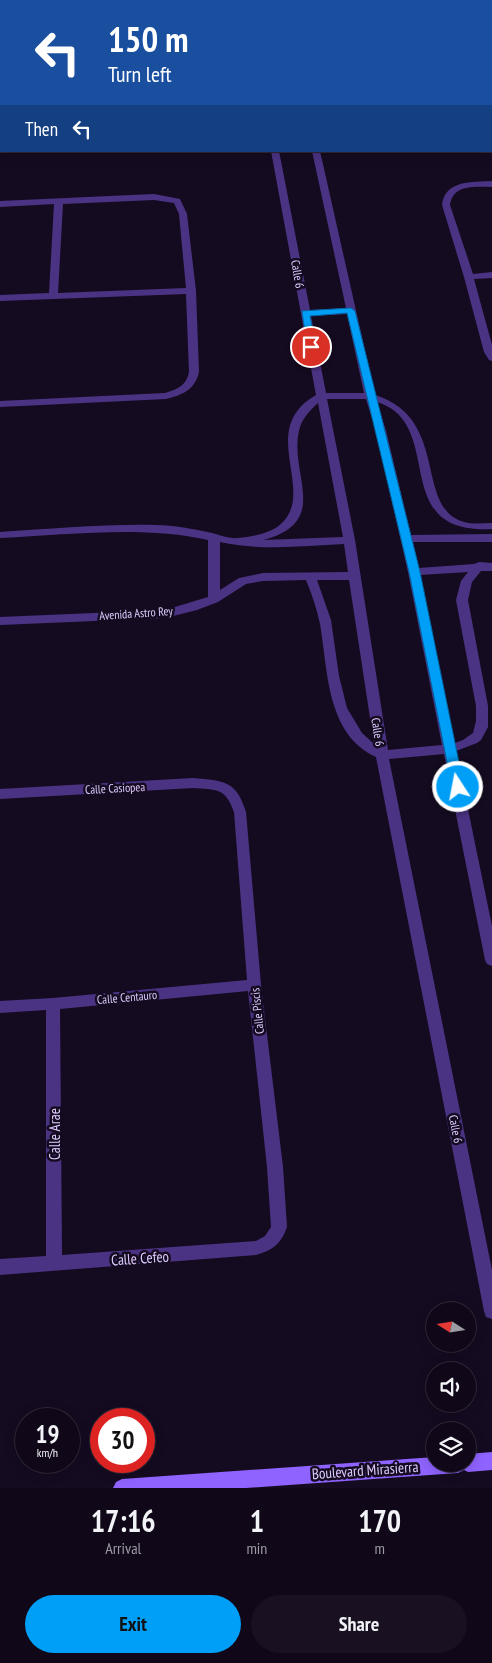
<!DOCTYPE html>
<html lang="en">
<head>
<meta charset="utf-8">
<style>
	body { margin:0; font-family:"PT Sans Narrow",sans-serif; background:#191122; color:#f1f3f6; height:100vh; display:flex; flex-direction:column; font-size:19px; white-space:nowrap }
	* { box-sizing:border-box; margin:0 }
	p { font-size:16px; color:#9c9aa2 }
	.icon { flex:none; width:28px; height:28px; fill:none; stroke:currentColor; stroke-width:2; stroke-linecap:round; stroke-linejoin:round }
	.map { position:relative; height:1488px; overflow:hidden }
	.details { display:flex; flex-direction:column; background:#100819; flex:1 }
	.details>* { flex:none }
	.banner { position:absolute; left:0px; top:0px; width:492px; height:152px; box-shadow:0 2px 12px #0003,0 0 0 1px #302938; background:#1a4fa0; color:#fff; overflow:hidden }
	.needle { width:32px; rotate:282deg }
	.tools { position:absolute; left:426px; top:1302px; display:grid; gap:10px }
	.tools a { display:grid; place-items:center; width:50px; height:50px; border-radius:50%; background:#100819; box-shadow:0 2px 12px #0003,0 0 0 1px #302938; font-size:25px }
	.speed { position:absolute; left:15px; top:1408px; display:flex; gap:10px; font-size:25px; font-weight:700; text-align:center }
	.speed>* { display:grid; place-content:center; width:65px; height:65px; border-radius:50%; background:#100819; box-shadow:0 2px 12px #0003,0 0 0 1px #302938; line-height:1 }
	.speed small { font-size:12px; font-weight:400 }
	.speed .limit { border:8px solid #d22; background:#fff; color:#111 }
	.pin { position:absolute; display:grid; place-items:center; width:42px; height:42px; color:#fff; margin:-21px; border:2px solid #fff; border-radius:50%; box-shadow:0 1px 5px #0007 }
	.me { position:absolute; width:55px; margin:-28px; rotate:349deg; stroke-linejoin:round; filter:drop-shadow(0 0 4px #0008) }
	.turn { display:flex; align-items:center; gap:18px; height:105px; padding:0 25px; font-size:22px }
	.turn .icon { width:65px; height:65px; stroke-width:2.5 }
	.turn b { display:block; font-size:35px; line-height:42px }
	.then { display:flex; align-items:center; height:48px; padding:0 25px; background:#0003; gap:10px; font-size:19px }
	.eta { display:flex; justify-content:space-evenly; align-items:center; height:85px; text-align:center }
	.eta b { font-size:30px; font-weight:700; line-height:35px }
	.button { display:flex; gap:10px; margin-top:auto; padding:10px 25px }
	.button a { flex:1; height:58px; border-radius:30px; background:#009ff7; color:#111; font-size:20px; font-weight:700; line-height:58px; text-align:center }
	.button a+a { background:#191122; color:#f1f3f6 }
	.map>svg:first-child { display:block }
</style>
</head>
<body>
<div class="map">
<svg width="492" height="1488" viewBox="0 0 492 1488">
	<rect width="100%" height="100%" fill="#150b21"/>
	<!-- building -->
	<path fill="#4a3564" stroke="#614d7c" d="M414,0h41l1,1h-42z"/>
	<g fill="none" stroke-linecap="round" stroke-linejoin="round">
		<!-- street -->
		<path fill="#4b3384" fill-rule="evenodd" d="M456,0h8l1,1h-8z
			M491,85h1v6h-1z
			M491,125h1v4h-1z
			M271,151h8l31,159 36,-2 -34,-157h8l55,244c74,23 40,109 86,126 10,4 21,2 31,2v6c-106,6 -44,-105 -115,-127l9,29 25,104 81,-1v8h-79l6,26 55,-4 5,-2 13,1v8h-11l-9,11 -4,18 20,106v21l-7,13 -4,3 -21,8 36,175v40l-5,-2 -2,-4 -41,-206 -55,5 103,511v49l-6,-2 -2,-6 -108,-554c-50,-23 -48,-87 -56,-133 -3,-15 -8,-29 -14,-44l-43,1 -17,3 -28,18 -21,8 -32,8 -165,7v-8l165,-7 43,-13v-57c-65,-15 -141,-5 -208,-2v-6c51,-3 104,-8 155,-7 19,0 38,4 57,8 8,2 17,6 26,5 14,-1 35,-5 45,-16 32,-34 -26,-93 33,-127zM347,314l17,79h-38l-15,-77zM327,399h39l10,32 32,141 34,173 -54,5 -33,-210zM318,403l25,134 -80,3c69,-18 26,-65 36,-109 2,-11 10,-20 19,-28zM220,542c40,9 83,4 124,2l4,28 -85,1 -24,5 -19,12zM468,572l-7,9 -5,19 20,106v15l-3,12 -10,7 -8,3 -35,-168zM317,580h32l25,164 -12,-11 -15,-25 -8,-32 -8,-56z
			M492,181v6c-17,0 -39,-3 -42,18l23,69 19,-2v6l-18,1 18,66v16l-3,-1 -5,-8 -20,-75 -22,-72c3,-25 30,-23 50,-24z
			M154,194l26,5 7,15 9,77 3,81c-4,18 -17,23 -33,27l-166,8v-6l165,-8c13,-4 21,-7 24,-21l-3,-78 -186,7v-6l49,-2 5,-89 -54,3v-6zM154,200l20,3 5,11 7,74 -128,5 5,-89z
			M193,778c31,3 43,2 53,34l15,173 22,182 4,60c-6,17 -14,23 -31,28l-256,20v-16l46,-3v-246l-46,3v-12l53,-3 194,-18 -13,-168c-9,-25 -17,-22 -41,-24l-193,11v-10zM248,991l19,176 4,60 -6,9 -9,5 -194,14 -2,-246z"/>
		<!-- secondary -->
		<path fill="#8f63ff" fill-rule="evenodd" d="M492,1452v18l-24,2 -4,-2 -6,3 -212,15h-133l3,-6 6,-3 313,-22v7h33v-10z"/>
	</g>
	<!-- route -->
	<path fill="#009ff7" stroke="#0067a1" d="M351,308l4,3 65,261 44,215 -6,5 -6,-5 -43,-215 -62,-259 -37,3 6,31 -5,3 -4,-3 -5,-36z"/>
	<g text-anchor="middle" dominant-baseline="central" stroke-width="5" stroke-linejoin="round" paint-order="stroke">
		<!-- street labels -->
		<g font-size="12" fill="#dfccff" stroke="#150b21">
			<text transform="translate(298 274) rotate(80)">Calle 6</text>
			<text transform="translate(136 613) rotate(-4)">Avenida Astro Rey</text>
			<text transform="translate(378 732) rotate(81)">Calle 6</text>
			<text transform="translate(115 788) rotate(-3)">Calle Casiopea</text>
			<text transform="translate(127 997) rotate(-5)">Calle Centauro</text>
			<text transform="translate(257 1011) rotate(-96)">Calle Piscis</text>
			<text transform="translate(456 1129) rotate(79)">Calle 6</text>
		</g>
		<!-- near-street labels -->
		<g font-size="15" fill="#dfccff" stroke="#150b21">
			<text transform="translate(54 1134) rotate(-90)">Calle Arae</text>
			<text transform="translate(140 1258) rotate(-4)">Calle Cefeo</text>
			<text transform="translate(365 1470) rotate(-4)">Boulevard Mirasierra</text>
		</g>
	</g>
</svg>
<div class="tools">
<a><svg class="needle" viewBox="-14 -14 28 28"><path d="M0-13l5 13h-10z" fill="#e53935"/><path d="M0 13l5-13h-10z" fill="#9c9aa2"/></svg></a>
<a><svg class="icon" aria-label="sound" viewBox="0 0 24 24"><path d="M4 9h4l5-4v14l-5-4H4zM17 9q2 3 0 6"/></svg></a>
<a><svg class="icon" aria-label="layers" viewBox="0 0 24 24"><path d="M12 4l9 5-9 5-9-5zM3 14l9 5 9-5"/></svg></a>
</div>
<div class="speed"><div>19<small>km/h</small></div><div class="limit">30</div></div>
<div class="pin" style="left:311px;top:347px;background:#d93025"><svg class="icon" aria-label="arrive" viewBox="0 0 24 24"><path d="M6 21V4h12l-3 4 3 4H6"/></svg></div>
<svg class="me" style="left:458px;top:787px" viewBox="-20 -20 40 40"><circle r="17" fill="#009ff7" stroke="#fff" stroke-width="3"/><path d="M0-11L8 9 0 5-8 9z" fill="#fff"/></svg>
<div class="banner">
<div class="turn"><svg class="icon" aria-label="left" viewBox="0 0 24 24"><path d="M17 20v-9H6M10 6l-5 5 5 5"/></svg><div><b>150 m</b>Turn left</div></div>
<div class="then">Then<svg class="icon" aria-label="left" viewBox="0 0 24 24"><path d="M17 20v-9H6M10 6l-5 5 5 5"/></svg></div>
</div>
</div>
<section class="details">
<div class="eta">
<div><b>17:16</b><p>Arrival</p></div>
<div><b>1</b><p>min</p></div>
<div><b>170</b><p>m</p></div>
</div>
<div class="button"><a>Exit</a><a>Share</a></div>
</section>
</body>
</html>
